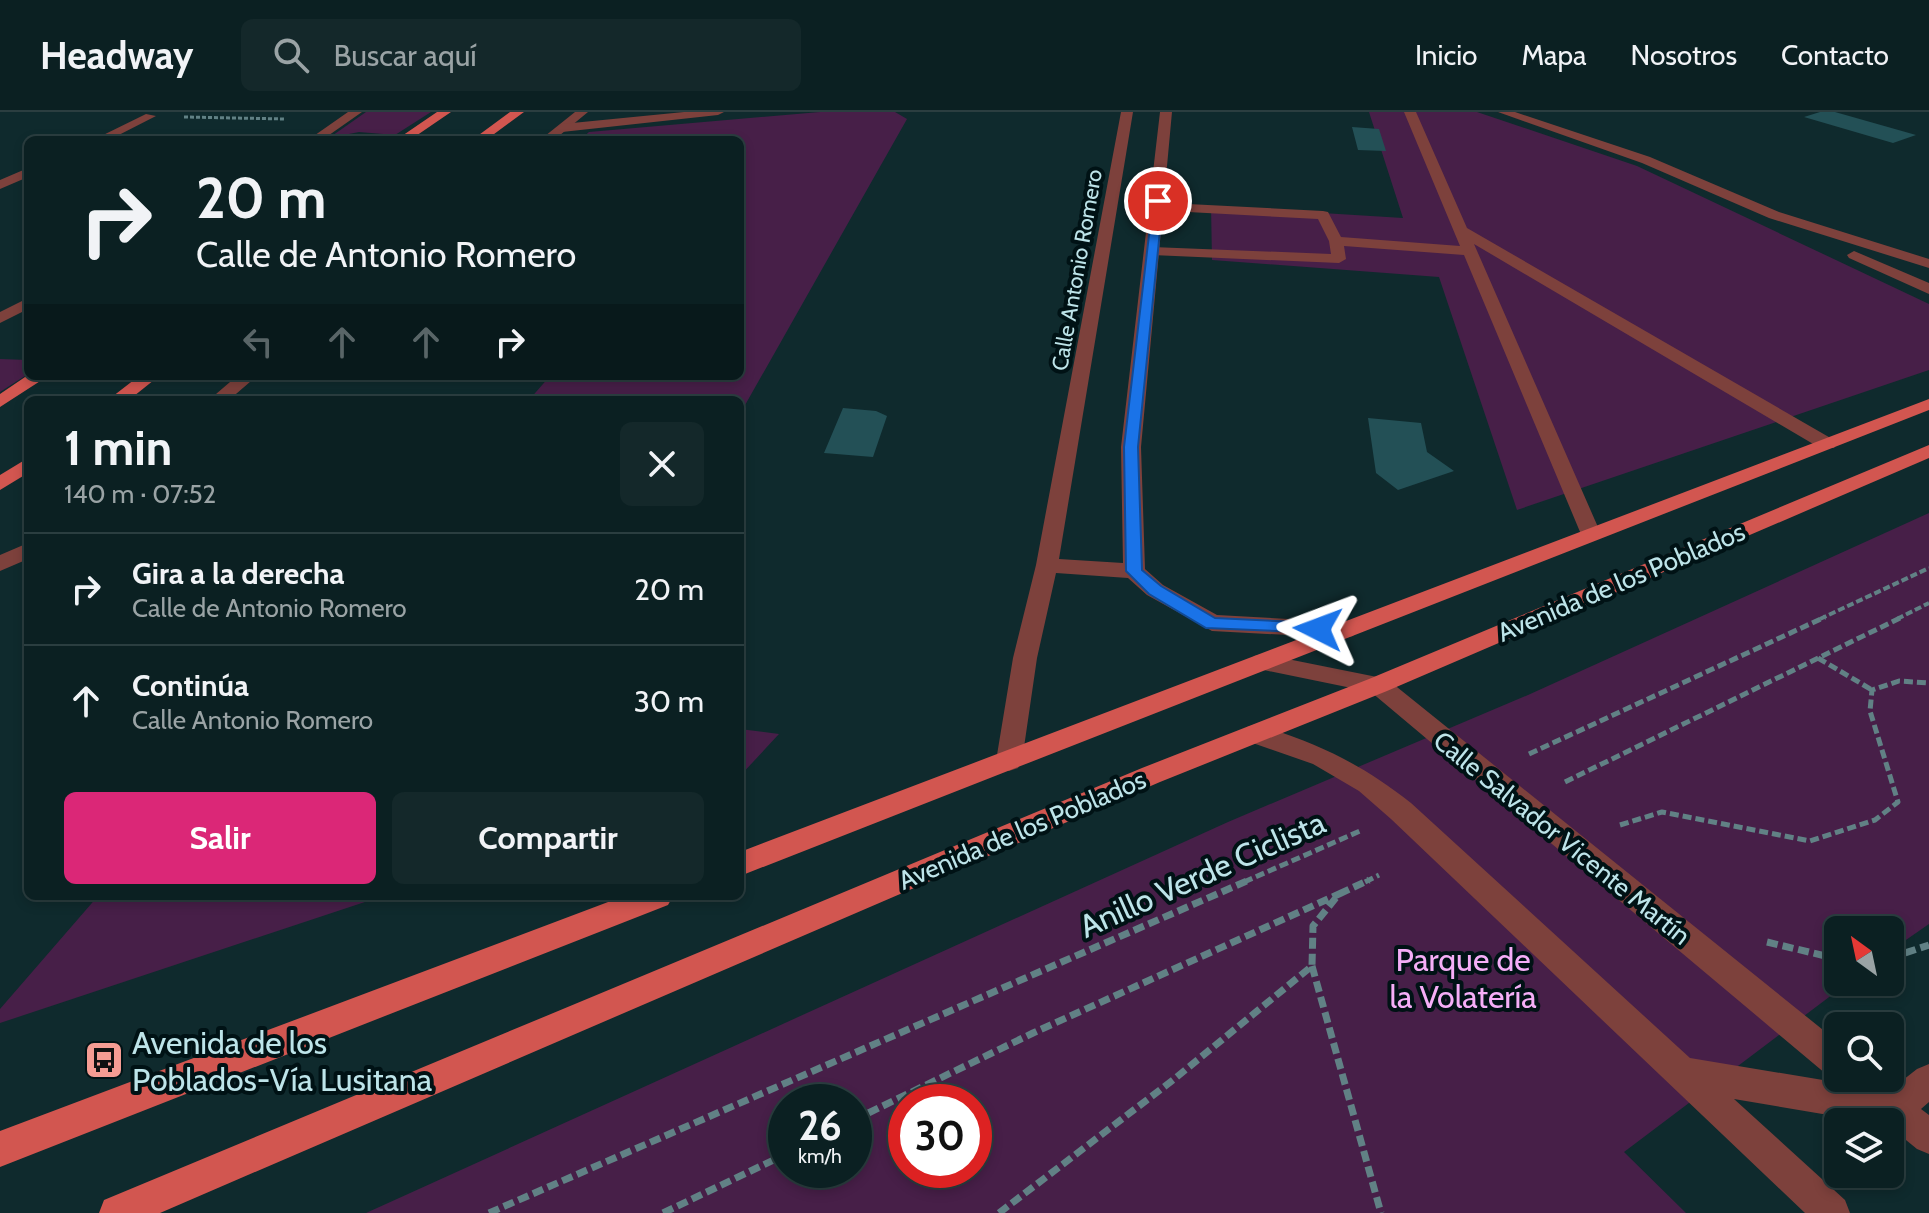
<!DOCTYPE html>
<html lang="es">
<head>
<meta charset="utf-8">
<style>
	body { margin:0; font-family:Cabin,sans-serif; background:#14282a; color:#f1f3f6; height:100vh; display:flex; flex-direction:column; font-size:30px; white-space:nowrap }
	* { box-sizing:border-box; margin:0 }
	p { font-size:26px; color:#9aa3a5 }
	.icon { flex:none; width:44px; height:44px; fill:none; stroke:currentColor; stroke-width:2; stroke-linecap:round; stroke-linejoin:round }
	.map { position:relative; flex:1; overflow:hidden }
	.drawer { position:absolute; left:24px; top:284px; width:720px; height:504px; display:flex; flex-direction:column; background:#0b2022; border-radius:12px; box-shadow:0 4px 12px #0003,0 0 0 2px #2b3e40 }
	.drawer>* { flex:none }
	.hud { position:absolute; left:24px; top:24px; width:720px; height:244px; border-radius:12px; box-shadow:0 4px 12px #0003,0 0 0 2px #2b3e40; background:#0b2022; color:#f1f3f6; overflow:hidden }
	.needle { width:52px; rotate:327deg }
	.fabs { position:absolute; left:1824px; top:804px; display:grid; gap:16px }
	.fabs a { display:grid; place-items:center; width:80px; height:80px; border-radius:12px; background:#0b2022; box-shadow:0 4px 12px #0003,0 0 0 2px #2b3e40; font-size:40px }
	.speed { position:absolute; left:768px; top:972px; display:flex; gap:16px; font-size:40px; font-weight:700; text-align:center }
	.speed>* { display:grid; place-content:center; width:104px; height:104px; border-radius:50%; background:#0b2022; box-shadow:0 4px 12px #0003,0 0 0 2px #2b3e40; line-height:1 }
	.speed small { font-size:20px; font-weight:400 }
	.speed .limit { border:12px solid #d22; background:#fff; color:#111 }
	.pin { position:absolute; display:grid; place-items:center; width:68px; height:68px; color:#fff; margin:-34px; border:4px solid #fff; border-radius:50%; box-shadow:0 2px 8px #0007 }
	.me { position:absolute; width:88px; margin:-44px; rotate:273deg; stroke-linejoin:round; filter:drop-shadow(0 0 6px #0008) }
	.turn { display:flex; align-items:center; gap:28px; height:168px; padding:0 40px; font-size:36px }
	.turn .icon { width:104px; height:104px; stroke-width:2.5 }
	.turn b { display:block; font-size:56px; line-height:68px }
	.lanes { display:flex; align-items:center; height:76px; padding:0 40px; background:#0003; justify-content:center; gap:40px; direction:ltr }
	.lanes .off { opacity:.35 }
	.round { display:grid; place-items:center; flex:none; width:84px; height:84px; border-radius:12px; background:#14282a }
	.head { display:flex; align-items:center; justify-content:space-between; height:136px; padding:0 40px }
	h1 { font-size:48px; font-weight:700; line-height:60px }
	.button { display:flex; gap:16px; margin-top:auto; padding:16px 40px }
	.button a { flex:1; height:92px; border-radius:12px; background:#db2777; color:#fff; font-size:32px; font-weight:700; line-height:92px; text-align:center }
	.button a+a { background:#14282a; color:#f1f3f6 }
	ul { padding:0; list-style:none }
	li { display:flex; align-items:center; gap:24px; height:112px; padding:0 40px; border-top:2px solid #2b3e40 }
	li div { flex:1 }
	li b { display:block; font-size:30px }
	li em { font-style:normal }
	header { display:flex; align-items:center; gap:48px; box-sizing:border-box; height:112px; padding:0 40px; background:#0b2022; border-bottom:2px solid #2b3e40 }
	header strong { font-size:38px }
	nav { display:flex; gap:44px; margin-inline-start:auto; font-size:28px }
	.search { width:560px; height:72px; background:#14282a; display:flex; align-items:center; gap:20px; box-sizing:border-box; padding:0 28px; border-radius:12px; color:#9aa3a5; font-size:30px }
	.map>svg:first-child { display:block }
</style>
</head>
<body>
<header>
<strong>Headway</strong>
<div class="search"><svg class="icon" aria-label="search" viewBox="0 0 24 24"><circle cx="10" cy="10" r="6"/><path d="M15 15l6 6"/></svg>Buscar aquí</div>
<nav><a>Inicio</a><a>Mapa</a><a>Nosotros</a><a>Contacto</a></nav>
</header>
<div class="map">
<svg width="1929" height="1101" viewBox="0 0 1929 1101">
	<rect width="100%" height="100%" fill="#0f2a2d"/>
	<!-- green -->
	<path fill="#471f48" fill-rule="evenodd" d="M366,0h65l-36,23 -36,-3 -30,6z
		M820,0h75l12,7 -167,295v-14h-211l21,-24h190v-236h-160l9,-8z
		M1369,0h108l160,54 292,138v66l-412,140 -78,-233 -227,-17 -1,-54 192,12z
		M0,247l28,1v14l-28,18z
		M1929,401v411l-39,27v-21h-52v52h11l-225,170 62,61h-1320l862,-391 300,-127zM786,990h68v68h-68zM906,990h68v68h-68z
		M740,617l39,5 -39,42z
		M98,784h285l-383,127v-14z"/>
	<!-- water -->
	<path fill="#235056" d="M1820,0h15l81,23 -23,8 -89,-26z
		M1352,15l27,2 7,22 -28,-1z
		M843,296l33,3 11,5 -14,41 -49,-4z
		M1368,306l53,5 6,29 27,19 -56,19 -22,-17z"/>
	<g fill="none" stroke-linecap="round" stroke-linejoin="round">
		<!-- path-far3 -->
		<path stroke="#618185" stroke-width="3" stroke-dasharray="4 2" stroke-linecap="butt" d="M184,5l102,2"/>
		<!-- path-far2 -->
		<path stroke="#618185" stroke-width="4" stroke-dasharray="7 3" stroke-linecap="butt" d="M1820,507l109,-51
			M1897,507l32,-16"/>
		<!-- path-far1 -->
		<path stroke="#618185" stroke-width="5" stroke-dasharray="9 4" stroke-linecap="butt" d="M1818,546l54,32
			M1529,642l296,-137
			M1565,670l337,-165
			M1620,713l42,-13 148,29 65,-21 23,-18 -28,-91 2,-21 27,-9 30,2
			M1244,770l116,-51
			M1365,770l14,-7"/>
		<!-- path -->
		<path stroke="#618185" stroke-width="7" stroke-dasharray="11 5" stroke-linecap="butt" d="M1767,830l71,17
			M1890,846l39,-13
			M1312,854l69,247
			M854,1008l179,-87 306,-139
			M489,1101l760,-333
			M663,1101l123,-59
			M999,1101l174,-133 139,-114 1,-40 26,-32 30,-14"/>
		<!-- service -->
		<path fill="#7d413c" fill-rule="evenodd" d="M575,0h13l-34,28h-14z
			M237,264h20l-28,24h-20z
			M28,431v16l-28,12v-16z"/>
		<!-- pedestrian -->
		<path fill="#7d413c" fill-rule="evenodd" d="M1404,0h12l51,116 367,212 3,4 -3,4h-14l-346,-204 127,290 -11,7 -7,-2 -119,-284 -120,-9 2,13 -7,4 -187,-8 -7,-4 7,-4 179,7 -2,-13 -11,-22 -130,-7 -35,-8v-6l5,-1 30,7 135,7 5,1 13,25 119,9z"/>
		<!-- minor -->
		<path fill="#7d413c" fill-rule="evenodd" d="M348,0h14l-40,28h-14z
			M684,0h40l-6,3 -156,17 -6,-4 6,-4z
			M1121,0h12l-74,447 64,4 -2,-116 39,-335h12l-31,335 4,122 18,16 54,30 128,7 8,2 4,6 -4,6 -8,2 -133,-7 -65,-36 -19,-17 -72,-5 -19,85 -15,103 -4,7 -9,3 -9,-3 -4,-7 17,-103 23,-93z
			M1498,0h17l135,45 129,55 150,47v9l-160,-50 -127,-55z
			M146,2l10,2 -47,24h-16z
			M28,56v9l-28,12v-9z
			M1854,139l75,32v11l-80,-36 -2,-3z
			M28,186v11l-28,14v-11z
			M1262,542l125,25 451,363v36h45l11,9 23,-18 12,-5v38l-8,7 8,6v39l-12,-5 -27,-22v-5h-20l-136,-23 111,101 5,13h-45l-414,-394 -32,-28 -46,-27 -66,-23 -4,-7 4,-7 9,-3c62,20 103,38 155,79l279,255 151,25 -1,-4 -14,-5 -455,-382 -117,-24 -4,-6 4,-6z"/>
		<!-- primary -->
		<path fill="#d25650" fill-rule="evenodd" d="M437,0h14l-41,28h-14z
			M510,0h14l-38,28h-14z
			M28,263l20,1 -48,31v-13z
			M139,264h20l-30,24h-21z
			M1929,287v11l-1189,466v-24z
			M1929,333v13l-542,233 -227,91 -1000,431h-61l5,-13 1038,-432 227,-89z
			M28,346v15l-28,17v-15z
			M624,784h49l-5,9 -668,262v-36z"/>
	</g>
	<!-- route -->
	<path fill="#1a73e8" stroke="#114b97" stroke-width="2" d="M1158,86l5,3 -25,246 4,123 19,16 54,32 103,5 6,2 3,4 -3,4 -118,-5 -57,-34 -23,-23 -2,-124 29,-246z"/>
	<!-- icons -->
	<defs>
		<g id="bus-square" transform="scale(2)"><rect x="-9" y="-9" width="18" height="18" rx="4" fill="#f59c93" stroke="#001215"/><path d="M-5-6H5V4H4V6H2V4H-2V6H-4V4H-5ZM-3.5-4V0h7V-4ZM-3.5 1.2v1.5H-2V1.2ZM2 1.2v1.5H3.5V1.2Z" fill="#111"/></g>
	</defs>
	<g fill-rule="evenodd">
		<use href="#bus-square" x="104" y="948"/>
	</g>
	<g text-anchor="middle" dominant-baseline="central" stroke-width="8" stroke-linejoin="round" paint-order="stroke">
		<!-- far-street labels -->
		<g font-size="22" fill="#bde4e9" stroke="#001215">
			<text transform="translate(1077 158) rotate(-80)">Calle Antonio Romero</text>
		</g>
		<!-- street labels -->
		<g font-size="26" fill="#bde4e9" stroke="#001215">
			<text transform="translate(1621 470) rotate(-23)">Avenida de los Poblados</text>
			<text transform="translate(1022 718) rotate(-23)">Avenida de los Poblados</text>
			<text transform="translate(1562 726) rotate(39)">Calle Salvador Vicente Martín</text>
		</g>
		<!-- near-street labels -->
		<g font-size="32" fill="#bde4e9" stroke="#001215">
			<text transform="translate(1202 762) rotate(-24)">Anillo Verde Ciclista</text>
		</g>
		<!-- near-park labels -->
		<g font-size="32" fill="#f5aef7" stroke="#001215">
			<text x="1463" y="847">Parque de<tspan x="1463" dy="37">la Volatería</tspan></text>
		</g>
		<!-- near-poi labels -->
		<g font-size="32" fill="#bde4e9" stroke="#001215" text-anchor="start">
			<text x="132" y="930">Avenida de los<tspan x="132" dy="37">Poblados-Vía Lusitana</tspan></text>
		</g>
	</g>
</svg>
<div class="fabs">
<a><svg class="needle" viewBox="-14 -14 28 28"><path d="M0-13l5 13h-10z" fill="#e53935"/><path d="M0 13l5-13h-10z" fill="#9aa3a5"/></svg></a>
<a><svg class="icon" aria-label="search" viewBox="0 0 24 24"><circle cx="10" cy="10" r="6"/><path d="M15 15l6 6"/></svg></a>
<a><svg class="icon" aria-label="layers" viewBox="0 0 24 24"><path d="M12 4l9 5-9 5-9-5zM3 14l9 5 9-5"/></svg></a>
</div>
<div class="speed"><div>26<small>km/h</small></div><div class="limit">30</div></div>
<div class="pin" style="left:1158px;top:89px;background:#d93025"><svg class="icon" aria-label="arrive" viewBox="0 0 24 24"><path d="M6 21V4h12l-3 4 3 4H6"/></svg></div>
<svg class="me" style="left:1318px;top:517px" viewBox="-20 -20 40 40"><path d="M0-17L14 15 0 8-14 15z" fill="#1a73e8" stroke="#fff" stroke-width="4"/></svg>
<div class="hud">
<div class="turn"><svg class="icon" aria-label="right" viewBox="0 0 24 24"><path d="M7 20v-9h11M14 6l5 5-5 5"/></svg><div><b>20 m</b>Calle de Antonio Romero</div></div>
<div class="lanes"><svg class="icon off" aria-label="left" viewBox="0 0 24 24"><path d="M17 20v-9H6M10 6l-5 5 5 5"/></svg><svg class="icon off" aria-label="ahead" viewBox="0 0 24 24"><path d="M12 20V5M6 11l6-6 6 6"/></svg><svg class="icon off" aria-label="ahead" viewBox="0 0 24 24"><path d="M12 20V5M6 11l6-6 6 6"/></svg><svg class="icon" aria-label="right" viewBox="0 0 24 24"><path d="M7 20v-9h11M14 6l5 5-5 5"/></svg></div>
</div>
<section class="drawer">
<div class="head"><div><h1>1 min</h1><p>140 m · 07:52</p></div><a class="round"><svg class="icon" aria-label="close" viewBox="0 0 24 24"><path d="M6 6l12 12M18 6L6 18"/></svg></a></div>
<ul>
<li><svg class="icon" aria-label="right" viewBox="0 0 24 24"><path d="M7 20v-9h11M14 6l5 5-5 5"/></svg><div><b>Gira a la derecha</b><p>Calle de Antonio Romero</p></div><em>20 m</em></li>
<li><svg class="icon" aria-label="ahead" viewBox="0 0 24 24"><path d="M12 20V5M6 11l6-6 6 6"/></svg><div><b>Continúa</b><p>Calle Antonio Romero</p></div><em>30 m</em></li>
</ul>
<div class="button"><a>Salir</a><a>Compartir</a></div>
</section>
</div>
</body>
</html>
